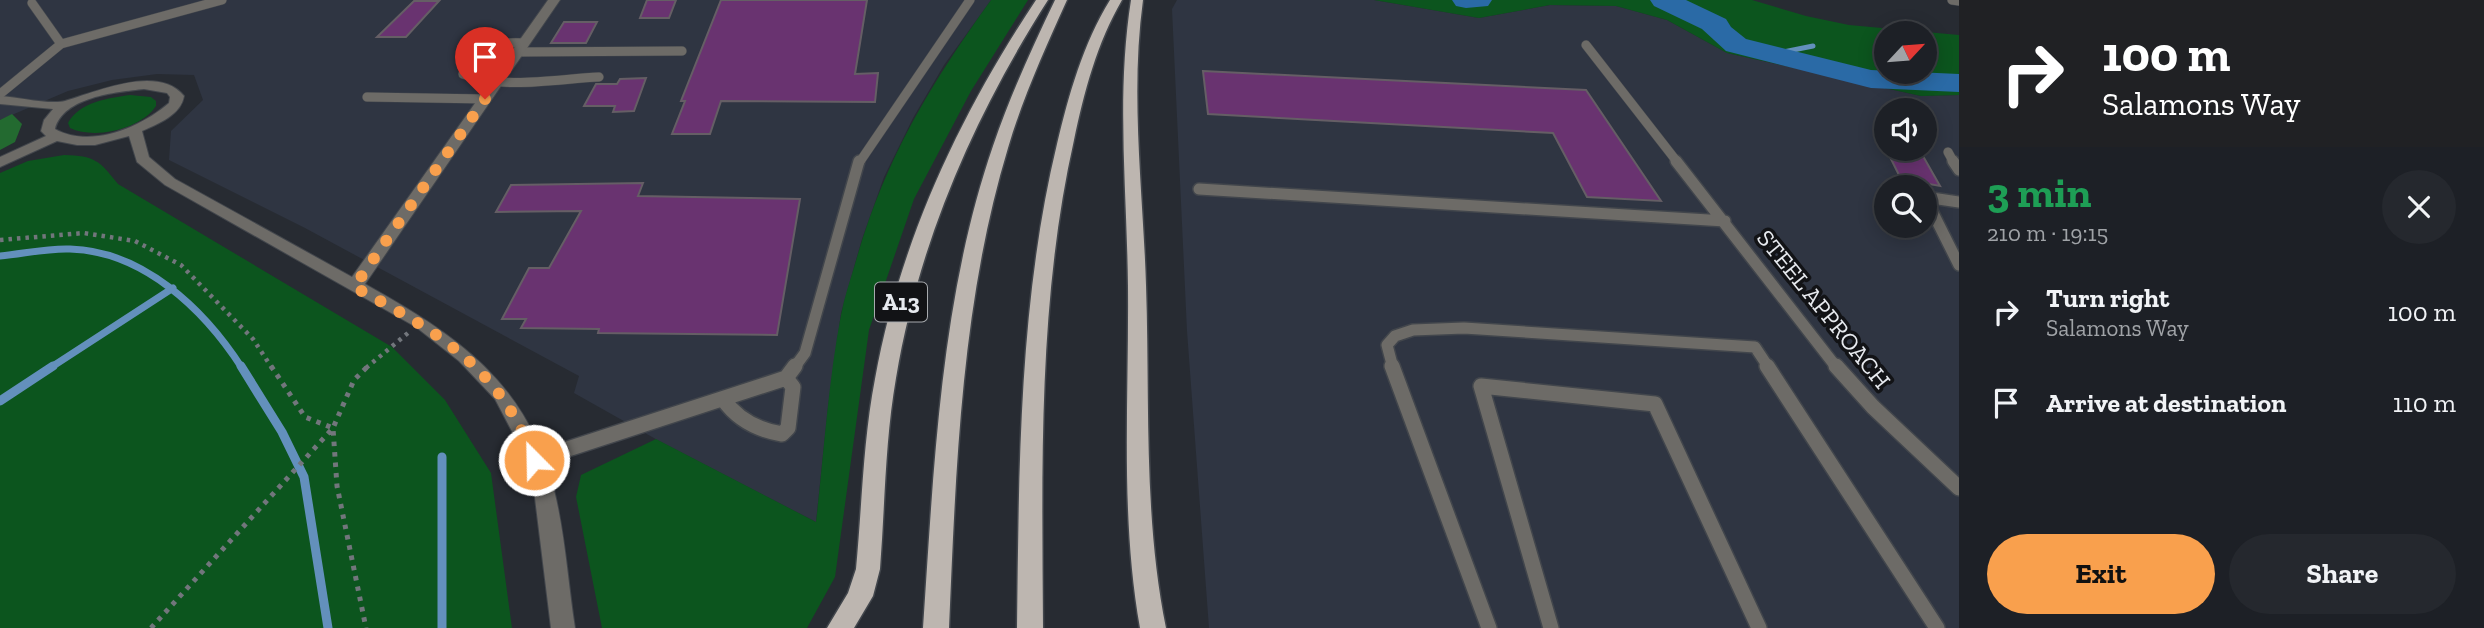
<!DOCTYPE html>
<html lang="en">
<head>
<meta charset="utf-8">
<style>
	body { margin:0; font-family:"Zilla Slab",serif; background:#25282e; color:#f1f3f6; height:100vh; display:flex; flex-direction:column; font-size:26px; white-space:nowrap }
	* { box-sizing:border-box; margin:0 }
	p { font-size:23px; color:#a0a3a7 }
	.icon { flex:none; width:38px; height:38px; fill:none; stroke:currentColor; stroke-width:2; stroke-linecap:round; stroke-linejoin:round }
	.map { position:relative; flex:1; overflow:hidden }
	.side { display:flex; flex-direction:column; background:#1d2026; width:525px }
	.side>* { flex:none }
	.guide { background:#202124; color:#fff; overflow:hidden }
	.needle { width:46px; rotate:64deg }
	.buttons { position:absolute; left:1874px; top:21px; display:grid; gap:14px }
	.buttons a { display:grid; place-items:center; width:63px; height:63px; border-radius:50%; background:#1d2026; box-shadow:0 4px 18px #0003,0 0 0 2px #3b3e43; font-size:35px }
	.pin { position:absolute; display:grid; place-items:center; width:60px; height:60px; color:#fff; margin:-72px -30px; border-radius:50% 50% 50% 0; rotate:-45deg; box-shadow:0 0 7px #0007 }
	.pin .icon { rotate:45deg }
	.me { position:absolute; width:77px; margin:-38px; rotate:337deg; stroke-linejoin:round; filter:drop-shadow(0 0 5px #0008) }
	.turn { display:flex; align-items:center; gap:24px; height:147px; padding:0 28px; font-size:32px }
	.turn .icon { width:91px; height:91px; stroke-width:2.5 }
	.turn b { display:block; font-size:49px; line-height:60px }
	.round { display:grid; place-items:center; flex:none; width:74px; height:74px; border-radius:37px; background:#25282e }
	.summary { display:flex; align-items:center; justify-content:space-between; height:119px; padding:0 28px }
	h1 { font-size:42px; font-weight:700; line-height:52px; color:#1e9e55 }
	.cta { display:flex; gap:14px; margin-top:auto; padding:14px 28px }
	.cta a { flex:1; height:80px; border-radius:42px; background:#f9a04d; color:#111; font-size:28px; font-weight:700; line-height:80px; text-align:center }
	.cta a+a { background:#25282e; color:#f1f3f6 }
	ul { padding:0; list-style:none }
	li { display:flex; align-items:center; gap:21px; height:91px; padding:0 28px }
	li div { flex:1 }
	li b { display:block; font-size:26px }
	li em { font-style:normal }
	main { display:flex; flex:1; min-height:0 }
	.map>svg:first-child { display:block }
</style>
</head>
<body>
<main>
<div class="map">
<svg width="1959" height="628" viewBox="0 0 1959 628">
	<rect width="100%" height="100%" fill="#272b32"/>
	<!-- built -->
	<path fill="#2f3542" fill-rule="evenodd" d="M0,0h991l-47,65 -31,53 -29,59 -22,62 -21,74 -13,94 -12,115 -155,-80 -87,-49 5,-17 -274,-148 -136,-68 2,-29 32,-31 -9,-25 -37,-1 -45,6 -44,11 -68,29z
		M1177,0h197l105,18 71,-13 66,1 51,14 60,33 194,43 38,-1v533h-750l-22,-297 -15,-322zM1886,110h39v39h-39zM1886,187h39v39h-39z"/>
	<!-- green -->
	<path fill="#0c551e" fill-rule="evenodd" d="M991,0h37l-57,91 -57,108 -45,131 -34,247 -28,51h-205l-26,-131 5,-22 75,-36 160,83c8,-69 12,-139 25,-207 3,-17 9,-34 14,-51 29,-103 74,-178 136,-264z
		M1374,0h378l54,16 43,9 110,10v60l-38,1 -194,-43 -60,-33 -51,-14 -66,-1 -71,13zM1925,33v39h-39v-39z
		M130,95l21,2 5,4v5c-15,23 -61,34 -86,22l-2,-5c11,-21 41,-25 62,-28z
		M64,155c31,1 35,5 54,29l274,163 53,53 46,73 21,155h-512v-455l28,-12z"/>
	<!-- forest -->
	<path fill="#236a30" d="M12,114l10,10 -7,18 -15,8v-30z"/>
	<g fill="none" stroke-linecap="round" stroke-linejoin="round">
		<!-- stream-far2 -->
		<path stroke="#6390bc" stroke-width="5" d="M1773,54l40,-8"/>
		<!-- stream-far1 -->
		<path stroke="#6390bc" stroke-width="7" d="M0,256c23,-2 47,-8 70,-7 73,2 134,60 172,119
			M50,368l123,-80"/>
		<!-- stream -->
		<path stroke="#6390bc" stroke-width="9" d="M241,366l41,66 22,45 24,151
			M0,401l53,-35
			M442,457v171"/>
		<!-- river -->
		<path fill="#2a6aa6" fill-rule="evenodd" d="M1452,0h40l-4,6 -22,2 -10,-2z
			M1650,0h36l40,19 5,8 15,12 125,31 88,4v18l-88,-4 -145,-37 -24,-22 -48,-23z"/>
	</g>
	<!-- building -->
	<path fill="#693370" stroke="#655e65" stroke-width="2" d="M647,0h29l-7,18h-29z
		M721,0h146l-12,74 23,-1 -3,29 -154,-1 -11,33h-38l13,-33h-4z
		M414,1h25l-33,36h-29z
		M564,22h33l-11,21h-35z
		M1203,71l383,19 75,111 -74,-4 -34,-64 -345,-19z
		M646,78l-12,33 -21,1 2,-6h-31l12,-22h21l3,-5z
		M1886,149h33l21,37 -39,-7z
		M643,183l-5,13 162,3 -23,136 -179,-2 1,-4 -78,-1 5,-9h-24l27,-51h20l32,-57 -85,1 15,-27z"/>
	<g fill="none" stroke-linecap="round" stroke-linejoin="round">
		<!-- service-far2 casing -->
		<g stroke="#42464c" stroke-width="10">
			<path id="service-far2" d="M1952,0l7,1
				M32,3l29,41
				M524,43c-25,-1 -57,1 -61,31 41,16 93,5 136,3
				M1586,45l92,118
				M518,52l164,-1
				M0,94l61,-50 161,-44
				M367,97l118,2
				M1948,152l6,11
				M859,163l111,-163"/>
		</g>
		<!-- service-far1 casing -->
		<g stroke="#42464c" stroke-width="14">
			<path id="service-far1" d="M1676,161l161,207
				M1953,161l6,9
				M1199,189l526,32
				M1925,197l34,68
				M1925,197l34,5
				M794,368l11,-15 54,-192
				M1393,368l-6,-23 8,-9 18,-6 51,-2 291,19 14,21"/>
		</g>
		<!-- service casing -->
		<g stroke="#42464c" stroke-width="18">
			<path id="service" d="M1392,366l97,262
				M1767,366l170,262
				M1836,366l37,41 86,81
				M723,399c14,20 35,31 59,35l6,-6 5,-41 -7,-9
				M534,460l252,-82 9,-12
				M1551,628l-70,-242 174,18 104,224"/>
		</g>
		<!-- minor casing -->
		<g stroke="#42464c" stroke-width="2">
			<path id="minor" d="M548,0h12l-195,284c91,51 162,98 189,206 11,43 14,93 21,138h-24l-17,-138 -18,-51 -21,-40 -36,-38 -43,-34 -251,-142 -28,-23 -8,-26 -34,9h-18l-20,-4 -57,26v-10l46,-21 -5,-5 3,-11 9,-11 -53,-5v-8c17,1 51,9 65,5 31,-9 93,-37 119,-5 -3,19 -26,28 -42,35l7,26 26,22 177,98zM144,89l23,4 3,4 -1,6c-28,24 -78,46 -114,26 8,-32 61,-37 89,-40z"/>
		</g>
		<!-- trunk casing -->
		<g stroke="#42464c" stroke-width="3">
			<path id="trunk" d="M1036,0h12c-74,116 -129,241 -152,378 -11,63 -11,127 -16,191l-7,27 -19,32h-27l21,-35 8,-24c6,-63 7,-128 19,-190 25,-138 84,-263 161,-379z
				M1055,0h12c-22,49 -44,97 -59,148 -47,155 -52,320 -59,480h-26c11,-160 17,-328 70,-482 17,-50 39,-98 62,-146z
				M1110,0h12c-25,43 -38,92 -48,140 -36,160 -32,325 -31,488h-26c2,-162 2,-326 40,-484 12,-50 26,-100 53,-144z
				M1131,0h12c-13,96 0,189 3,285 4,116 -3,229 20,343h-26c-20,-113 -11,-226 -12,-341 -1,-96 -12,-191 3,-287z"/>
		</g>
		<!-- path-far1 -->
		<path stroke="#72767c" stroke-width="4.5" stroke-dasharray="3.5 5" stroke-linecap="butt" d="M0,240l84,-7 51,8 46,24 72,74 19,29
			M366,368l42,-35"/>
		<!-- path -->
		<path stroke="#72767c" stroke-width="5" stroke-dasharray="4.5 6" stroke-linecap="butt" d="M271,366l34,51 28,11 4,58 29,142
			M151,628l182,-200 21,-48 14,-14"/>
		<!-- service-far2 -->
		<use href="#service-far2" stroke="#6d6b67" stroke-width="9"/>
		<!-- service-far1 -->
		<use href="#service-far1" stroke="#6d6b67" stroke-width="11"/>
		<!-- service -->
		<use href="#service" stroke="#6d6b67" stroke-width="15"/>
		<!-- minor -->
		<use href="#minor" fill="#6d6b67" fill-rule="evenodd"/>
		<!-- trunk -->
		<use href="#trunk" fill="#bdb6b0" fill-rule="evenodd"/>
	</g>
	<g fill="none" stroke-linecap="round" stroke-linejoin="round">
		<!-- route -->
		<path stroke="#f9a04d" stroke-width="12" stroke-dasharray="0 21.6" d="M485,99l-131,188c81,43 148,81 180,173"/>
	</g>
	<g text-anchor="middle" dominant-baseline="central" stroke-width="7" stroke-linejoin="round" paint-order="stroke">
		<!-- shield labels -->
		<rect fill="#121316" stroke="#a7aaae" stroke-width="2" x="875" y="282.5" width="52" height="39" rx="5"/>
		<g font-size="23" font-weight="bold" fill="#e7eaef">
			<text x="901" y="302">A13</text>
		</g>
		<!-- street labels -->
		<g font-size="24" fill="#e7eaef" stroke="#121316">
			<text transform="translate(1824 309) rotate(51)">STEEL APPROACH</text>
		</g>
	</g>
</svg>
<div class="buttons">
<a><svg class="needle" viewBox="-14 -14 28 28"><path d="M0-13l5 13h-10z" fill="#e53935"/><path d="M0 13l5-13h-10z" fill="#a0a3a7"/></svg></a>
<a><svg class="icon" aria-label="sound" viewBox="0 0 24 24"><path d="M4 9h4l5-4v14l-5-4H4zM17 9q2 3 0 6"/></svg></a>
<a><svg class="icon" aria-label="search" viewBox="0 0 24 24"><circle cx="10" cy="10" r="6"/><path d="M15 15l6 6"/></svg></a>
</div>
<div class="pin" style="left:485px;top:99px;background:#d93025"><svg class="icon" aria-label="arrive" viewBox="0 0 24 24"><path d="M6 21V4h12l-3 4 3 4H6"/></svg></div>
<svg class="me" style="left:534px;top:460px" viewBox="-20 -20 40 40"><circle r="17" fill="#f9a04d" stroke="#fff" stroke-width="3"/><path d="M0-11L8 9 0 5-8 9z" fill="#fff"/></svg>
</div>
<section class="side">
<div class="guide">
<div class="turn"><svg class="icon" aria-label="right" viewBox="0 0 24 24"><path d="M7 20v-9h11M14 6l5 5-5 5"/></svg><div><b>100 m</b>Salamons Way</div></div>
</div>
<div class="summary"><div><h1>3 min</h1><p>210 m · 19:15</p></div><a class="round"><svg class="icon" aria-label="close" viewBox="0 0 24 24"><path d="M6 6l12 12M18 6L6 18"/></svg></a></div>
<ul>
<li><svg class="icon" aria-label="right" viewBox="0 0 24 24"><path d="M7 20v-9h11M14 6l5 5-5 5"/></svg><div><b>Turn right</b><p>Salamons Way</p></div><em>100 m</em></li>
<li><svg class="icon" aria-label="arrive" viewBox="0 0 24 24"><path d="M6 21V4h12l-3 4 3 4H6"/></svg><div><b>Arrive at destination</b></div><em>110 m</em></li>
</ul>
<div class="cta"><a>Exit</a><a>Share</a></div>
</section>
</main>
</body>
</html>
